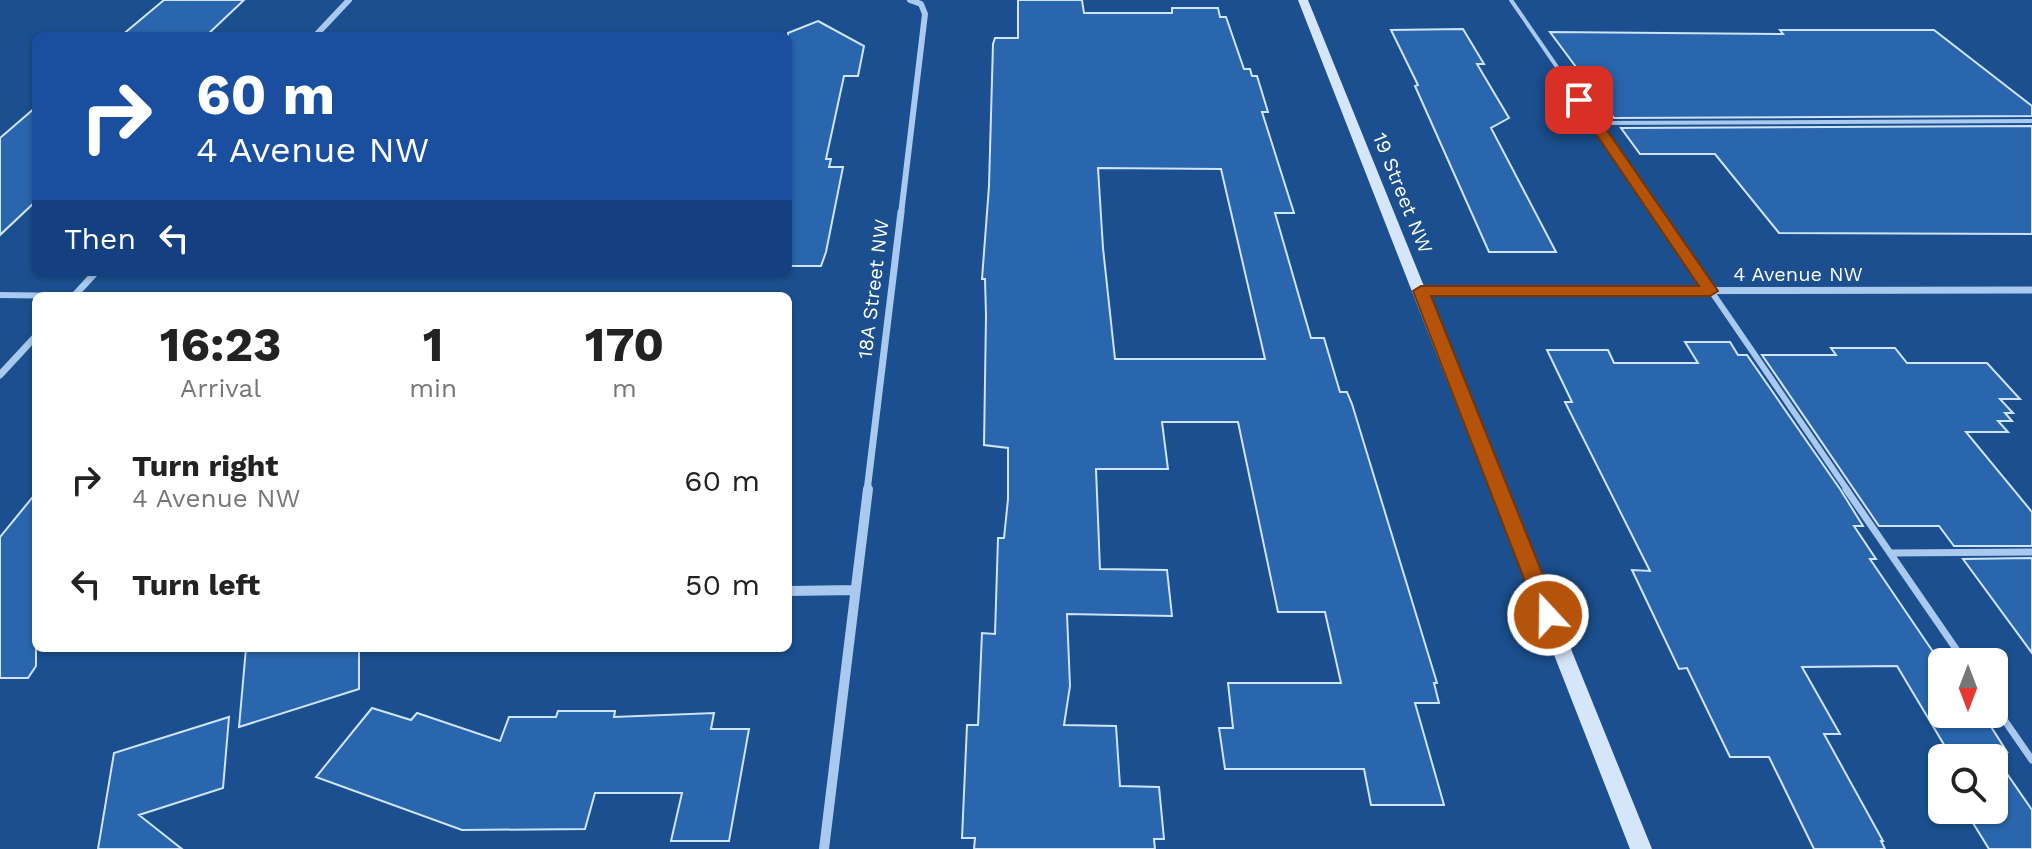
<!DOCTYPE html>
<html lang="en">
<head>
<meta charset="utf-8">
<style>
	body { margin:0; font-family:"Work Sans",sans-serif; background:#f6f6f6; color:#222; height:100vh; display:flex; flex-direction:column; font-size:30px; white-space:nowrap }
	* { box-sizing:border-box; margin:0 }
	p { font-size:26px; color:#767676 }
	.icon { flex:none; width:44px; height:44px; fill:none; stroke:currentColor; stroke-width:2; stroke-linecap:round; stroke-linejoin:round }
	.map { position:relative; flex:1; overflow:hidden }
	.details { position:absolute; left:32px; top:292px; width:760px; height:360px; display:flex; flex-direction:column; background:#fff; border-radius:12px; box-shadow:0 2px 6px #0004 }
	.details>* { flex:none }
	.guide { position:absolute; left:32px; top:32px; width:760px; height:244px; border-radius:12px; box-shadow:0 2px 6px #0004; background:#1a4fa0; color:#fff; overflow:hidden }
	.needle { width:52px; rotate:180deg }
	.tools { position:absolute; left:1928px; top:648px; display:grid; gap:16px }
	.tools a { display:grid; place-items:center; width:80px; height:80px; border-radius:12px; background:#fff; box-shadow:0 2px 6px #0004; font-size:40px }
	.pin { position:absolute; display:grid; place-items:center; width:68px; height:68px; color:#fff; margin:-34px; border-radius:16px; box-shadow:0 4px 12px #0006 }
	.me { position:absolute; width:88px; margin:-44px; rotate:339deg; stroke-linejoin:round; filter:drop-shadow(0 0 6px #0008) }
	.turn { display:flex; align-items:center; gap:28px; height:168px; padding:0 32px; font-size:36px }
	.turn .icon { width:104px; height:104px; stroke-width:2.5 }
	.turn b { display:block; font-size:56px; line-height:68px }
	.then { display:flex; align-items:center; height:76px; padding:0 32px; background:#0003; gap:16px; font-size:30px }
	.eta { display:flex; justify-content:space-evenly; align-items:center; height:136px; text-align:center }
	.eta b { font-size:48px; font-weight:700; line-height:56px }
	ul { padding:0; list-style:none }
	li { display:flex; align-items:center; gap:24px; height:104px; padding:0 32px }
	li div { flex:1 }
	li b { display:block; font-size:30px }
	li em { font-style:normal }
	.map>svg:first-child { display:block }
</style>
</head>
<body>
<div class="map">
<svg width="2032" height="849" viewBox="0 0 2032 849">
	<rect width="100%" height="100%" fill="#1b4f8f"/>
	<!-- building -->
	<path fill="#2a66ad" stroke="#cfe3fa" stroke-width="2" fill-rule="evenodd" d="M164,0h80l-38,36h-85z
		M1018,0h64l2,13h88v-5h46l2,9h6l18,52h6l2,7h5l11,36h-6l32,101h-19l36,125h13l16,54h7l5,12 85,279h-3l5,20h-24l29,102h-73l-7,-36h-139l-6,-41h14l-5,-45h113l-16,-71h-47l-40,-190h-76l6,47h-72l4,100 67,1 5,46 -105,-2 3,72 -6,39 52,1 4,60 39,1 5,52h-10l1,10h-181l1,-11h-13l5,-113h11l4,-92 13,1 3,-96h6l4,-39v-51l-24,-3 2,-129 -1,-37h-3l7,-93 4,-142 2,-6h23zM1098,168l123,1 44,190h-150l-12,-111z
		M818,21l46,25 -6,30h-14l-18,83h5l-2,8h14l-17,85 -5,14h-33v-233z
		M1463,29l21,35h-7l32,54 -18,10 65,124h-67l-74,-166 3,-1 -27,-55z
		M1780,30h154l98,76v10l-418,2 -64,-86 233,2z
		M36,107v94l-36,34v-97z
		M2032,126v108l-253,-1 -64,-79h-75l-19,-26z
		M1685,342h45l8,13h9l93,134 23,37h-9l22,33h-6l72,106v49h41l24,38h-15l40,58v39h-43l-24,-39h29v-52h-42l-55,-92 -95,1 38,67h-16l59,107h-2l4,8h-71l-45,-92h-39l-43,-89 -8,1 -47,-99 18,1 -85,-169h7l-25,-52h61l6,13h84z
		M1831,348h64l12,15h80l33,36h-20l13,14h-8l7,8h-14l10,11h-42l66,80v34h-78l-15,-20h-60l-117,-171h74z
		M36,493v173l-8,12h-28v-141z
		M2032,558v95l-69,-94z
		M246,648h113v41l-120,38z
		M372,708l39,12 6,-7 83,28 9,-24h47l2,-6h57l-1,6 100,-4 -3,16h38l-20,112h-58l11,-48h-87l-10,36 -123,1 -146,-53z
		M229,717l-6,71 -84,27 43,34h-84l16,-96z"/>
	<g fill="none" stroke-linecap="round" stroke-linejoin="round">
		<!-- lane-far2 -->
		<path stroke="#a9c9ee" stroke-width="4" d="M1511,0l147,214
			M1595,123l437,-2"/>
		<!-- lane-far1 -->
		<path stroke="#a9c9ee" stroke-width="6" d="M1657,212l191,279
			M0,295l74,1"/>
		<!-- lane -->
		<path stroke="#a9c9ee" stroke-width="7" d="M1846,489l119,173
			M1890,553l142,-1
			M1994,705l38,55"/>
		<!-- street-far2 -->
		<path stroke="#a9c9ee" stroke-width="6" d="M315,36l34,-36
			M901,214l24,-200 -4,-10 -11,-4"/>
		<!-- street-far1 -->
		<path stroke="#a9c9ee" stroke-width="7" d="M1421,291l611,-1
			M74,296l22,-24
			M0,375l36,-39
			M867,491l34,-279"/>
		<!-- street -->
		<path stroke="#a9c9ee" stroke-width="10" d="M788,591l67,-1
			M824,849l44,-360"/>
		<!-- secondary -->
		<path fill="#d6e6fa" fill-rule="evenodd" d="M1298,0h10l344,849h-22z"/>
	</g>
	<!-- route -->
	<path fill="#b45309" stroke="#753606" stroke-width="2" d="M1575,97h9l134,194 -8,5h-279l128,319 -3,6 -8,3 -7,-3 -3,-6 -125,-324 8,-5h278l-126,-186z"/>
	<g text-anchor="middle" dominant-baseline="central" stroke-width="8" stroke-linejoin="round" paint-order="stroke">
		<!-- street labels -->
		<g font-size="20" fill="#fff" stroke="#1b4f8f">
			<text transform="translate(1403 193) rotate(68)">19 Street NW</text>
			<text x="1798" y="274">4 Avenue NW</text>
			<text transform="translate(873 289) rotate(-83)">18A Street NW</text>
		</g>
	</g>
</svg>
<div class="tools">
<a><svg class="needle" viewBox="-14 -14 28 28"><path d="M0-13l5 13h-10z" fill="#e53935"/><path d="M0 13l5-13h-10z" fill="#767676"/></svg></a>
<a><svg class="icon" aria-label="search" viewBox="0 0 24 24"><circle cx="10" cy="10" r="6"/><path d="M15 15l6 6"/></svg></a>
</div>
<div class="pin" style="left:1579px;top:100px;background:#d93025"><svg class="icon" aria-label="arrive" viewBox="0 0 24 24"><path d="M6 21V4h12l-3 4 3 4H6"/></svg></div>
<svg class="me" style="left:1548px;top:615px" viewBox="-20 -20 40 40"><circle r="17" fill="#b45309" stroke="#fff" stroke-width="3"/><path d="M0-11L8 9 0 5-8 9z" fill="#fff"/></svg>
<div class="guide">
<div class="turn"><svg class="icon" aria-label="right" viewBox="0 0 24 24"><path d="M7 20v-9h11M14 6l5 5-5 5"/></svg><div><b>60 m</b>4 Avenue NW</div></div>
<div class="then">Then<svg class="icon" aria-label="left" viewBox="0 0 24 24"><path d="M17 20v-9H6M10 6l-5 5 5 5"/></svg></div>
</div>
<section class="details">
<div class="eta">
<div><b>16:23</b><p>Arrival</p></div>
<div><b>1</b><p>min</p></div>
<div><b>170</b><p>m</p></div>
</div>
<ul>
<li><svg class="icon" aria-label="right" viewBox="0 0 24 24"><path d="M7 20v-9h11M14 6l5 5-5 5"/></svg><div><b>Turn right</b><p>4 Avenue NW</p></div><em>60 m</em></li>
<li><svg class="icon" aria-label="left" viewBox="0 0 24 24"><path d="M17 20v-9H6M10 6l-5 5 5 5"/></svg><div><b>Turn left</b></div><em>50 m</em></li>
</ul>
</section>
</div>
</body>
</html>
